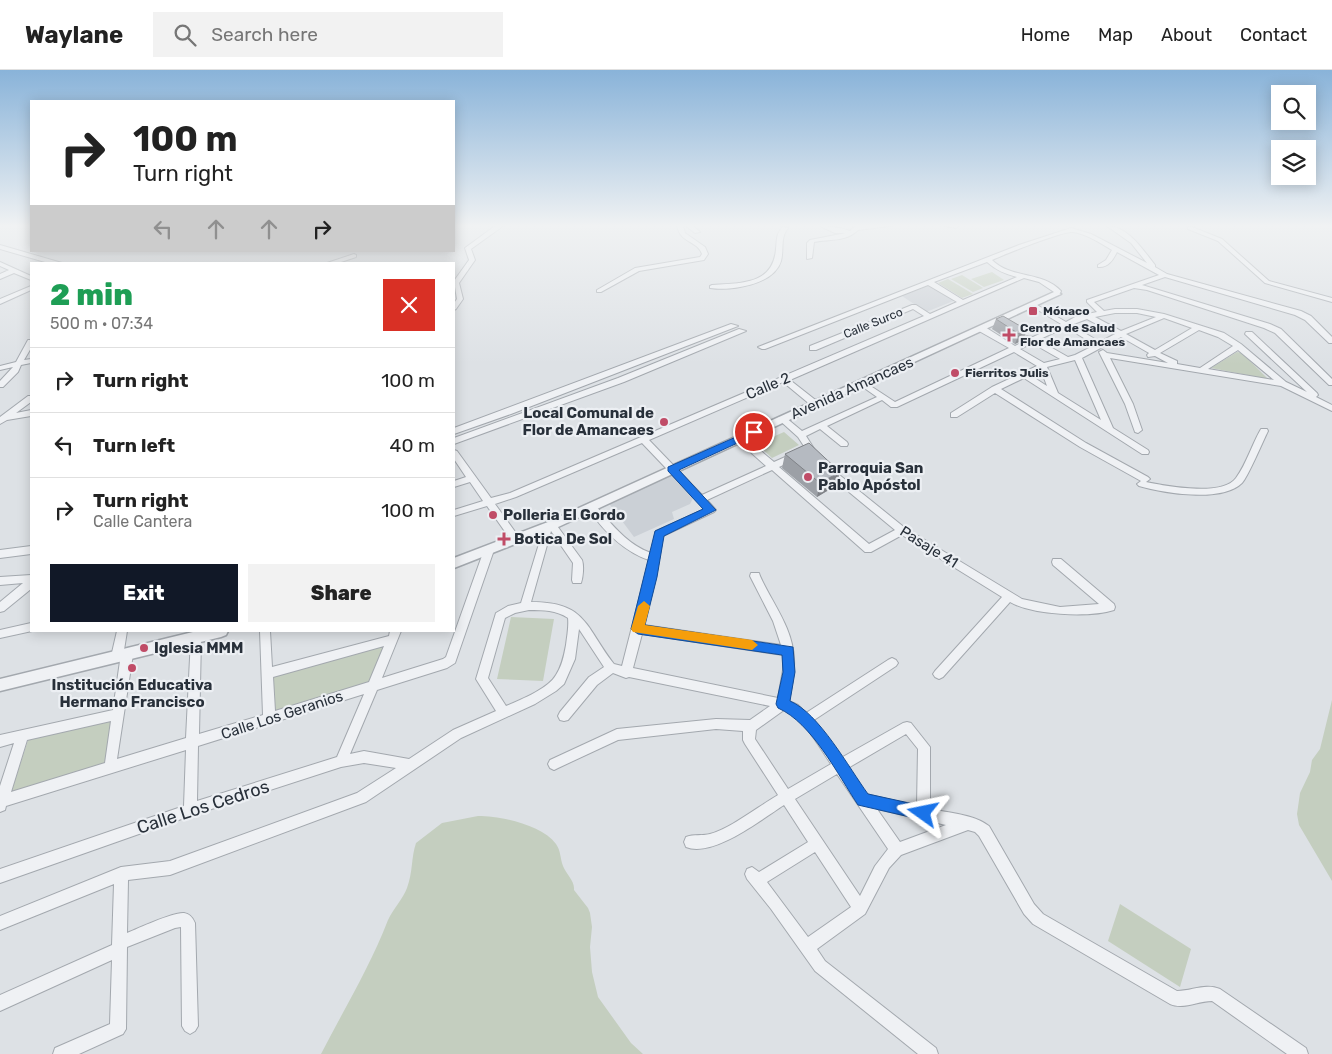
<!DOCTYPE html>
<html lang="en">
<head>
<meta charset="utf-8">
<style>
	body { margin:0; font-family:Rubik,sans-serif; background:#f2f2f2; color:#222; height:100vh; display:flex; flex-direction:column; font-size:19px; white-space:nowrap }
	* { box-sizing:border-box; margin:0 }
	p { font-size:16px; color:#767676 }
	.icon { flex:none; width:28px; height:28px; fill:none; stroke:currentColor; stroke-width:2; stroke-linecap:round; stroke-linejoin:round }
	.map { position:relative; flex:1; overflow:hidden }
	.sheet { position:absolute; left:30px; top:192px; width:425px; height:370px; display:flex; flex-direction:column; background:#fff; border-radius:0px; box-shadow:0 2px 12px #0003 }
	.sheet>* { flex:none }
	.top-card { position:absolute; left:30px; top:30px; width:425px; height:152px; border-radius:0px; box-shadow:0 2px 12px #0003; background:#fff; color:#222; overflow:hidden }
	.controls { position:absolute; left:1271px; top:15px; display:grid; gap:10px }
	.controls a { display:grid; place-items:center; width:45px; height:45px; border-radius:0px; background:#fff; box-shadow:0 2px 12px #0003; font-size:25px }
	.pin { position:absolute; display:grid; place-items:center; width:42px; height:42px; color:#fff; margin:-21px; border:2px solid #fff; border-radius:50%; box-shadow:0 1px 5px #0007 }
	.me { position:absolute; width:55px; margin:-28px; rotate:282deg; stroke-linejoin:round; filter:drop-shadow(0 0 4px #0008) }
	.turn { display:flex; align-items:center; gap:18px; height:105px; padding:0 20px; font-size:22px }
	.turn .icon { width:65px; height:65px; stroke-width:2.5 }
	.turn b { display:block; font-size:35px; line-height:42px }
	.lanes { display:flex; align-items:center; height:48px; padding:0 20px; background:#0003; justify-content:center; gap:25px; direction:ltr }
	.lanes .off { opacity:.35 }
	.round { display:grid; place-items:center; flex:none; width:52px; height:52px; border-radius:0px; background:#f2f2f2 }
	.head { display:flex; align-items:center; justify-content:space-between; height:85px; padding:0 20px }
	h1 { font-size:30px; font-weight:800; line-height:38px; color:#1e9e55 }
	.action { display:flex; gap:10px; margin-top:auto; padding:10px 20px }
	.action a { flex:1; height:58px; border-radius:0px; background:#111827; color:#fff; font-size:20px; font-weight:800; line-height:58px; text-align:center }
	.action a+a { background:#f2f2f2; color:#222 }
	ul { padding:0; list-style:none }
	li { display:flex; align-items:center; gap:15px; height:65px; padding:0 20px; border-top:1px solid #e0e0e0 }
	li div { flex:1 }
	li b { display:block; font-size:19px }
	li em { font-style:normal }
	header { display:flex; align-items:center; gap:30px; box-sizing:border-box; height:70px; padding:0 25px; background:#fff; border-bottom:1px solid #e0e0e0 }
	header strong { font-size:24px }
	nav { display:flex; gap:28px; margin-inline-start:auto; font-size:18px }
	.search { width:350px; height:45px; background:#f2f2f2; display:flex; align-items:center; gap:12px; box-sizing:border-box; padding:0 18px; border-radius:0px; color:#767676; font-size:19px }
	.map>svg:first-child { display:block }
</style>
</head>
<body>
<header>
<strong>Waylane</strong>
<div class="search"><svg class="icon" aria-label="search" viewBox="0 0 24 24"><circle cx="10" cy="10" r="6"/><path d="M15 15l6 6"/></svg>Search here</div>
<nav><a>Home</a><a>Map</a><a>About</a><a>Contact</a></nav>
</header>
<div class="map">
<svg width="1332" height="984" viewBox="0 0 1332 984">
	<rect width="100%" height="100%" fill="#dde1e5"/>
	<!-- built -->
	<path fill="#cbd0d6" d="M930,215l26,15 -30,12 -24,-16z
		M673,405l20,23 -3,6 -18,8 2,7 -40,18 -26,-35z"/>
	<!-- green -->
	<path fill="#c4cebf" d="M992,202l12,8 -20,7 -13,-8z
		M962,205l21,13 -10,4 -22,-13z
		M948,209l25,15 -11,4 -24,-15z
		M1237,282l5,1 26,26 -57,-11z
		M784,362l15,13 -27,13 -15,-14z
		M511,547l43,2 -11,62 -46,-2z
		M385,576l-14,37 -96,31 -3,-38z
		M1332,630v181l-33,-56 -2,-11 3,-21 10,-21 2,-12 8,-11z
		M113,651l-8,44 -94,28 17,-53z
		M478,746c23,0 64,9 78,28 5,7 4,14 7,22 3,8 12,15 11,24l14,18 2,5 2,14 -2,20 2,25 6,25 33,46 12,11h-322c23,-45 49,-87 67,-134 5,-11 15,-21 19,-32 6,-16 4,-30 9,-45l26,-20z
		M1120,834l71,45 -11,38 -72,-46z"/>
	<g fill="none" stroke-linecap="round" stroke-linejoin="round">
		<!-- minor casing -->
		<g stroke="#a3a8ae" stroke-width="2">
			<path id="minor" d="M495,156h8l-32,23 4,11 -16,23 4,16 -7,10 -2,1v-7l3,-4 -3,-18 15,-21 -4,-12z
				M677,156h6l2,7 20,14 3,7 -4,6 -65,11 -38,21h-4v-2l38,-22 65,-11 2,-3c-5,-14 -21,-10 -25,-28z
				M686,156h7l7,6 -5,1z
				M820,156c7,0 24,2 30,5l5,-5h35l-32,4c-12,12 -29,9 -44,12l-2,16 -5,1v-16l3,-3 36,-7h-11z
				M945,156h14l-3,2z
				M1107,156c21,0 36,24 48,39v2l12,7 134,37 10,5 21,21v6h-3l-24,-23 -10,-5 -130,-38 -23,8 128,39 11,5 51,50v6h-3l-54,-52 -11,-5 -117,-38 -13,-2 -40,14 10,9 11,-2h22l27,5 60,19 17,11 45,38 21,10 -62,-58 1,-2h6l65,61 1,2 -2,2 16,8v6l-51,-25 -171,-28 23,46 9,26 -4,3 -3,-1 -10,-28 -26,-52 4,-2 4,3 61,10 -13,-7 -7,1 -1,-2 2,-2 -28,-16 -39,21 31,70 35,22 1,2 -1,2h-6l-118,-76 -23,11 85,54 62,34 2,2 -4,3c20,4 76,15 90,-4 11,-15 16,-34 25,-49h6l1,2c-5,10 -20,46 -26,52 -20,20 -79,10 -103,3l-2,-2 4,-3 -61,-34 -85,-54 -38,24h-6v-4l41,-26 45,-21 -23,-14 -117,55h-6l-9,-7 -55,26 20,16 1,2 -1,2h-6l-21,-17 -14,7 12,19 -1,2h-6l-13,-20 -20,-18 1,-2h6l17,14 75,-34 -17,-12v-4h3l32,21 114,-54 -30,-17v-4h6l30,19 12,-6 -2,-2 1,-2 7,1 28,-13 -28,-17v-2h4l29,17 11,-6 20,-4 -10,-10v-2l72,-25 -42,-23c-4,8 -9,16 -19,15v-2l8,-5 6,-10c-12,-7 -25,-16 -39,-18 -11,-1 -67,22 -81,28 19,19 50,11 69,31l-2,4h-4l-1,-3 -15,-10 -15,-4 -234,102 28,22v4h-6l-29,-24 -134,58 53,55 64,-29 -29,-26 -1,-2 1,-2h6l31,26 18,-8h6l1,2 -1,2 -19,9 90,77 26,-14 -69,-57 -1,-2 1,-2h6l73,59 117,71 38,8 39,-3 -46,-39 -1,-3 1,-3h8l53,45 1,3 -1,3c-25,8 -82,5 -104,-8l-67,75 -4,2 -4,-2 -2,-3 2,-3 67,-74 -100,-62 -31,17h-6l-93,-82 -65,30 9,10 -2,2 -51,24 -7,41 -12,48 137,20 -8,-24 -23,-45 1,-3h8l1,3c12,27 33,52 34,83 1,14 -2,28 -5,42l9,4 8,8 82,-53 4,-2 4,2 2,3 -2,3 -82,54 27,38 62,-35 4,-1 4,1 19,24v62c19,4 43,5 59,17l45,78 9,10 134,77c15,0 28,-8 43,-2l86,59 2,6h-21l-75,-53c-14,0 -29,9 -42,3l-137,-80 -9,-10 -45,-78 -4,-4 -7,-2 -67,25 -12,13 -24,46 -48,35 8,12 111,87 2,6h-20l-103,-83 -44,-62 -24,-30 -2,-5 2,-5 5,-2 7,5 49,-30 -24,-37c-22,14 -71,53 -98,42l-2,-5 2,-5c8,-3 16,-1 24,-3 20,-5 49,-28 68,-39l-33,-51 -2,-4v-9l-27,-2 -98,11 -60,28 -4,2 -4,-2 -2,-4 2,-4 67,-31 99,-10 34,1 20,-14 -141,-29 -3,1 -13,-5 -16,12 -29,35 -4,1 -4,-1 -2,-4 2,-4 29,-35 15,-10 -25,-38 -4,30 -11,25 -8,7 -21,13 -74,34 -95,64 -196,73 -42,5 -1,53c12,-5 46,-21 57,-20 6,1 9,5 11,10l3,103 -3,5 -5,3 -5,-3 -3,-5 -1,-99 -6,1 -48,19 -1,82 -3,5 -44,20h-26l2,-6 55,-24 2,-64 -112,51v-16l112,-50 2,-61 -114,46v-14l121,-49 49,-6 187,-68 39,-25 -32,-5 -23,4 -151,49 -190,67v-14l184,-63 2,-56 -180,56 -1,4 -5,2v-26l14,-43 -14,4v-12l113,-25 7,-49 -3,1 -4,-2 -2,-3 6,-26h10l-3,19 7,1 2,3 -16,105 69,-21 5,-100 1,-3 4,-2 4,2 1,3 -2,96 64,-19 -3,-84h10l2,36 117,-31 1,-5h11l-19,47 61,-19 3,-2 38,-107 5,-4 3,1 2,3 -39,113 -8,5 -70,22 -27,64 14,-3 45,8 44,-29 43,-19 -20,-32 20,-66 12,-7 13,-3 24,-79 7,-3 3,2 27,37c2,6 1,17 -1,23h-8l-1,-3 1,-17 -22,-32 -20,71c56,0 54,25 83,62l8,2 27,-106c-27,-9 -47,-31 -63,-54l5,-3 3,1c17,19 32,40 57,49l5,-22 49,-22 -63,-66 -126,54 -21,7 26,36 -5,4 -3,-1 -26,-37 -33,10v-6l29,-9 -13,-19 -16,5v-6l12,-4 -12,-18v-9l3,1 34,47 19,-5 414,-177 -11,-7 -97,41h-6v-4l102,-41h4l14,9 27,-12 -29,-17 -163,64h-3l-4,-2 261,-102 52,-17 20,6 56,29 -16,-20zM987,192c9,8 18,12 30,15l-54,23 -29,-18zM1115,243h22l19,4 -35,14 -26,-14zM1164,248l28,10 -37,22 -29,-16zM1087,249l28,15 -15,8 -29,-17zM1066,257l29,18 -20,10 -7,2 -30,-17zM1199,260l19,7 15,9 -33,22 -23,-4v-3l-17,-8zM1032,273l28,16 -16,4 -24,-14zM1238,280l36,30 -66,-11zM1075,290l26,60 -43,-27 -11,-26zM1041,300l6,16 -17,-11zM529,540c14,0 27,0 39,8 1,9 -1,18 -2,27 -2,11 -4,21 -10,30 -8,14 -36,25 -50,31l-18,-28 17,-60 10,-5zM642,564l141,21v15l-5,28 -145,-30zM384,576l-15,36 -94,29 -2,-34zM364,624l-27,63 -140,44 1,-55zM784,640c21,10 34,35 47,54l-43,25 -33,-50 1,-9zM111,651l-6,42 -94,29 16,-52zM906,664l12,15 -1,57 -51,-12 -18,-26zM837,704l51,75 -13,17 -15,30 -65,-97zM877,739l69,16 -46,17zM815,782l36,55 -43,30 -41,-55z
				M783,157l5,1c-8,9 -4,22 -7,33 -7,24 -50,30 -71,27v-2l2,-1c29,-2 61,0 64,-36 1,-9 0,-16 7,-22z
				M1188,157h4l30,12 47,42 63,17v4l-67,-19 -47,-42 -30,-12z
				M0,175l62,18 1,1h-11l-52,-15z
				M354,184l2,1v2l-21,7h-11z
				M0,192l31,14v4l-17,-7 -14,6v-5l9,-4 -9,-4z
				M31,216v4l-31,14v-5z
				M731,254l7,2 -227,88 -57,20v-6z
				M739,259l7,2 -122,51 -170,62v-6l164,-60z
				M28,270h3v8l-7,12 7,-1v4l-10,2 -3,7 -15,15h-3v-6l13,-14 -13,3v-4l16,-4z
				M28,326h3v6l-15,11 15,-3v6l-24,4 -7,4v-7z
				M31,476v8l-31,4v-8z
				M31,505v14l-27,22 -4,1v-10l23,-19 -23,2v-8z
				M31,553l1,8 -32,7v-8z"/>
		</g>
		<!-- tertiary casing -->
		<g stroke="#a3a8ae" stroke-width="3">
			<path id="tertiary" d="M1054,222l7,2 -505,234 -102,40v-10l94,-36z
				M197,561h31l-2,4 -5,2 -221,54v-12z"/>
		</g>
		<!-- minor -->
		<use href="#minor" fill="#eff1f4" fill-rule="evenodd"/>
		<!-- tertiary -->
		<use href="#tertiary" fill="#eff1f4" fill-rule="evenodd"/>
	</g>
	<!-- wall -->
	<path fill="#9ca0a6" d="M996,249l31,11 -4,10 -8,4 -23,-15z
		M785,384l52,31 -20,12 -35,-29z"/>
	<!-- shaded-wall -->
	<path fill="#7f8287" d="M1027,260l-4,10 -8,4 4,-10z
		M840,402l-3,13 -20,12 3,-14z"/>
	<!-- building -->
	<path fill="#b5bac1" stroke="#7f8287" d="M1003,246l24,14 -8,4 -23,-15z
		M809,373l31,29 -20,11 -35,-29z"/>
	<!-- sky -->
	<linearGradient id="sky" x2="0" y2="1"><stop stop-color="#89b3d9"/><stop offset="0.53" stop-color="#f0f2f3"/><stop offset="1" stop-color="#f0f2f3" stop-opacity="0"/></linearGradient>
	<rect width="1332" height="294" fill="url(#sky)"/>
	<!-- route -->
	<path fill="#1a73e8" stroke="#114b97" d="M754,359l3,1v4l-78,36 37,40 -52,26 -7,41 -12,48 148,22 2,25 -5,29c29,12 59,67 78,93l55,12 5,2 2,5 -2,5 -5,2 -65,-15c-20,-30 -46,-82 -80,-97l-2,-4 7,-32 -1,-17 -144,-21 -7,-5 24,-98 48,-22 -35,-38v-4z"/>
	<!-- slow -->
	<path fill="#f59e0b" d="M644,531l6,5 -5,19 107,15 6,5 -6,5 -119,-18 -2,-3 7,-23z"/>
	<!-- markers -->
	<g fill="#c04c67" stroke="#eceff3" stroke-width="2">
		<rect x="1028" y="236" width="10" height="10" rx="2.5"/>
		<path d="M1006.5 257.5h5v5h5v5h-5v5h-5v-5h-5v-5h5z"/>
		<circle cx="955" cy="303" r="5"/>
		<circle cx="664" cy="352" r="5"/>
		<circle cx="808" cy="407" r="5"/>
		<circle cx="493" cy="445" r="5"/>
		<path d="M501.5 461.5h5v5h5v5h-5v5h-5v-5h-5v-5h5z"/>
		<circle cx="144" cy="578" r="5"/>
		<circle cx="132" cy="598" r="5"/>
	</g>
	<g text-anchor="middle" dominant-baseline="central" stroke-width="4.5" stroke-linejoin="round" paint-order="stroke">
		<!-- far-poi labels -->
		<g font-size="12" font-weight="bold" fill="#28303a" stroke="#eceff3" text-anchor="start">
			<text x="1043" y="241">Mónaco</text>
			<text x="1020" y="258">Centro de Salud<tspan x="1020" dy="14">Flor de Amancaes</tspan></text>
			<text x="965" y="303">Fierritos Julis</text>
		</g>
		<!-- far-street labels -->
		<g font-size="12" fill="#28303a" stroke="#eceff3">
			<text transform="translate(873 253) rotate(-22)">Calle Surco</text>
		</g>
		<!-- street labels -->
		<g font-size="15" fill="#28303a" stroke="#eceff3">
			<text transform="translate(768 316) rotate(-23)">Calle 2</text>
			<text transform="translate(852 318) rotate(-24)">Avenida Amancaes</text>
			<text transform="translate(929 477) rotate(32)">Pasaje 41</text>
			<text transform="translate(282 645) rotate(-18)">Calle Los Geranios</text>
		</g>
		<!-- poi labels -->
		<g font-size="15" font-weight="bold" fill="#28303a" stroke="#eceff3" text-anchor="start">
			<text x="654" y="343" text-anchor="end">Local Comunal de<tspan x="654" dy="17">Flor de Amancaes</tspan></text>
			<text x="818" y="398">Parroquia San<tspan x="818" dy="17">Pablo Apóstol</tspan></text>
			<text x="503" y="445">Polleria El Gordo</text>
			<text x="514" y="469">Botica De Sol</text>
			<text x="154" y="578">Iglesia MMM</text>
			<text x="132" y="615" text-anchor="middle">Institución Educativa<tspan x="132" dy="17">Hermano Francisco</tspan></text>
		</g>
		<!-- near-street labels -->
		<g font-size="18" fill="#28303a" stroke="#eceff3">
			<text transform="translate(203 737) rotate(-18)">Calle Los Cedros</text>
		</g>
	</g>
</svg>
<div class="controls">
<a><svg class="icon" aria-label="search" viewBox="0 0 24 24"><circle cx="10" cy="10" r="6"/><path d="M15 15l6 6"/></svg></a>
<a><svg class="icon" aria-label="layers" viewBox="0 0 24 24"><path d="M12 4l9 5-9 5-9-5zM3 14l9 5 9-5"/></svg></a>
</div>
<div class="pin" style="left:754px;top:362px;background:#d93025"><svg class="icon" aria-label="arrive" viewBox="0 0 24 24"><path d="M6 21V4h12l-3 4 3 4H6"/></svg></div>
<svg class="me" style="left:923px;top:743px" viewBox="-20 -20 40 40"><path d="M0-17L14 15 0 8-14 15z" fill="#1a73e8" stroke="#fff" stroke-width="4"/></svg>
<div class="top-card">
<div class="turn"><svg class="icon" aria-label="right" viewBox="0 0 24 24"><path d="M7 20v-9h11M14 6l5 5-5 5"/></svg><div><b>100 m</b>Turn right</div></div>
<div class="lanes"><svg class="icon off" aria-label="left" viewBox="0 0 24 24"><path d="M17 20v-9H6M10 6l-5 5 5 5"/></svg><svg class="icon off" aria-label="ahead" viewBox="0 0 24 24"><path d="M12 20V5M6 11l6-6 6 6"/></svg><svg class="icon off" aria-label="ahead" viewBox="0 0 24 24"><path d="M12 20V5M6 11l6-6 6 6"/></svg><svg class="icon" aria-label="right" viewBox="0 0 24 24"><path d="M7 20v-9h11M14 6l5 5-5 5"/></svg></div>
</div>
<section class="sheet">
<div class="head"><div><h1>2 min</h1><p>500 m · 07:34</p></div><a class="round" style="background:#d93025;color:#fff"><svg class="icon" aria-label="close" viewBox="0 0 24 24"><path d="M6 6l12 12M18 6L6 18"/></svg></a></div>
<ul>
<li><svg class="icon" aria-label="right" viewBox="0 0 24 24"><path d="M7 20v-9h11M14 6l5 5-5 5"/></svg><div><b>Turn right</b></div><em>100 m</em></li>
<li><svg class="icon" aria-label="left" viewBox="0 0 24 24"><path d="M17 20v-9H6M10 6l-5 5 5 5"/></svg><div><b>Turn left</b></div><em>40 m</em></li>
<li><svg class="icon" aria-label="right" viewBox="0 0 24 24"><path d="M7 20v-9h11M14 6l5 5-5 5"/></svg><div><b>Turn right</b><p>Calle Cantera</p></div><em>100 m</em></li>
</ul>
<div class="action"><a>Exit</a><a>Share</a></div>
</section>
</div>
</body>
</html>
